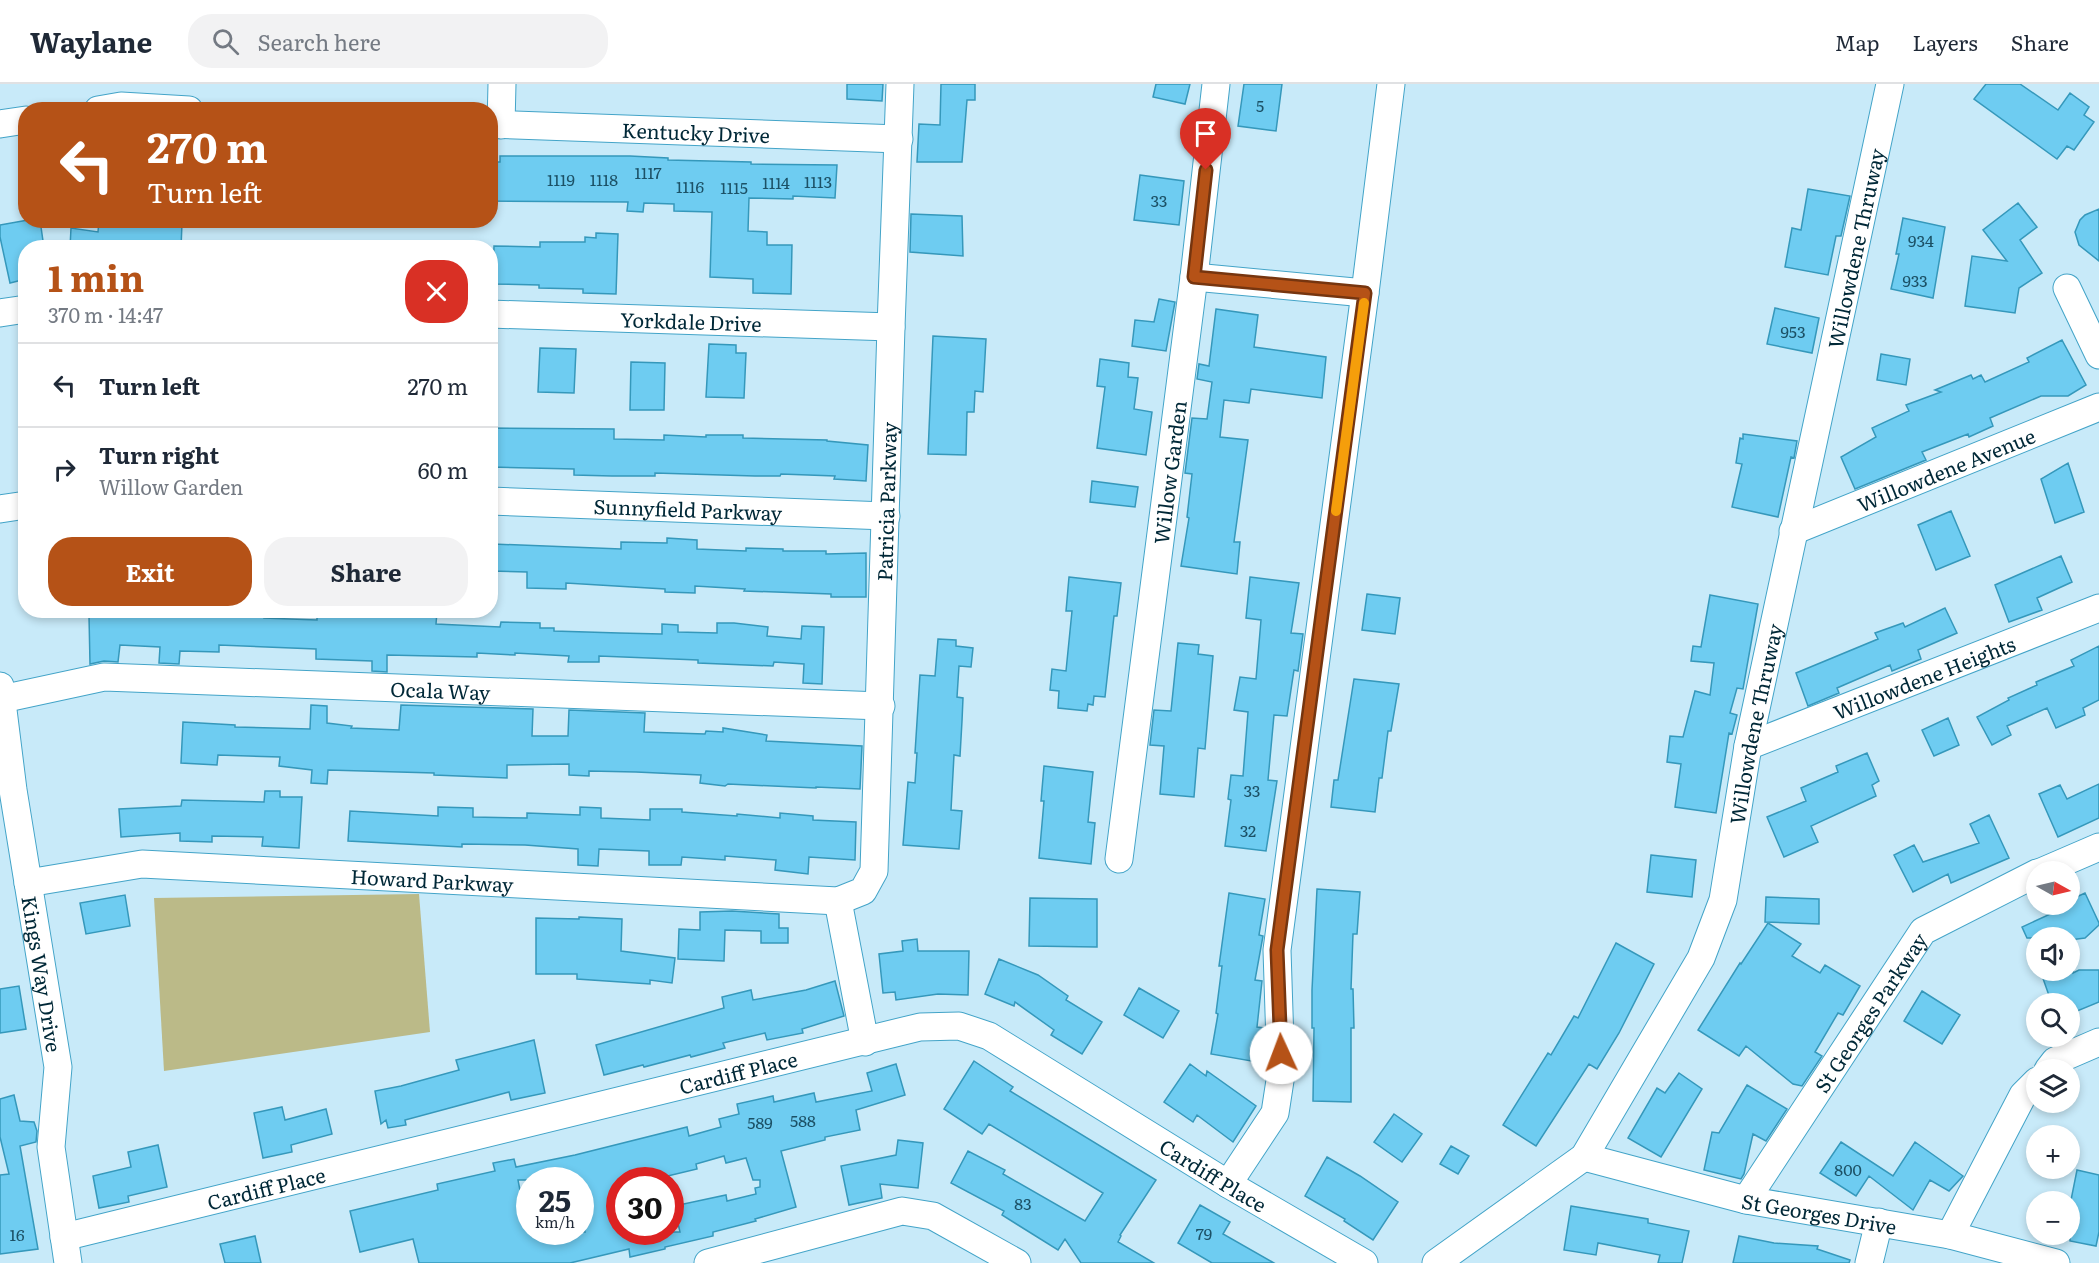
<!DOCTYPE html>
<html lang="en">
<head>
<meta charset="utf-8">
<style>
	body { margin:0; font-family:Literata,serif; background:#f2f2f3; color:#1f2937; height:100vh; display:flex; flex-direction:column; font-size:22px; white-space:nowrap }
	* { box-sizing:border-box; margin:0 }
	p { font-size:20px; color:#747a83 }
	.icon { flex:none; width:33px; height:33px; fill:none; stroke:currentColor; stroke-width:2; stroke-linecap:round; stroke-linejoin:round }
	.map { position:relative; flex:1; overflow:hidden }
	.side { position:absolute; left:18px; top:156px; width:480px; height:378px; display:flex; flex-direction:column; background:#fff; border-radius:24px; box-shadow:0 3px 9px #0003 }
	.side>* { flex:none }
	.guide { position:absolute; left:18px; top:18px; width:480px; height:126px; border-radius:24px; box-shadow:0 3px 9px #0003; background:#b55217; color:#fff; overflow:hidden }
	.needle { width:39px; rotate:98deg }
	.fabs { position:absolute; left:2026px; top:777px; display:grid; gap:12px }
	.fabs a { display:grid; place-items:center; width:54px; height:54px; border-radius:50%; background:#fff; box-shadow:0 3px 9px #0003; font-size:30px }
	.speed { position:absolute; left:516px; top:1083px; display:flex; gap:12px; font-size:30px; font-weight:700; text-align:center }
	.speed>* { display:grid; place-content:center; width:78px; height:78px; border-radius:50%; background:#fff; box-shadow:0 3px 9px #0003; line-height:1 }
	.speed small { font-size:15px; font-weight:400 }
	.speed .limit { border:9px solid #d22; background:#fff; color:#111 }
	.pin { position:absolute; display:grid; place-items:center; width:51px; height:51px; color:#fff; margin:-62px -26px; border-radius:50% 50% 50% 0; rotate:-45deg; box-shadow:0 0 6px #0007 }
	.pin .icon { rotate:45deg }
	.me { position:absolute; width:66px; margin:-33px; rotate:358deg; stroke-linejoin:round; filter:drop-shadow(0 0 4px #0008) }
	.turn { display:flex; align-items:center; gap:21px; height:126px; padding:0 30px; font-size:27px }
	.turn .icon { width:78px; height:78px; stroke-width:2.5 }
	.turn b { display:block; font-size:42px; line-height:51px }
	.round { display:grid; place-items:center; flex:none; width:63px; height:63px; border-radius:24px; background:#f2f2f3 }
	.overview { display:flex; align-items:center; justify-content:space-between; height:102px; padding:0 30px }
	h1 { font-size:36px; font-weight:700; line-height:45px; color:#b55217 }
	.primary-button { display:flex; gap:12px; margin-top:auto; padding:12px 30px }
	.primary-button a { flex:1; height:69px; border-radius:24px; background:#b55217; color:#fff; font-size:24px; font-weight:700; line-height:69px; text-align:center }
	.primary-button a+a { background:#f2f2f3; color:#1f2937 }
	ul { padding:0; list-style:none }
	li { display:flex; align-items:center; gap:18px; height:84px; padding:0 30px; border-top:2px solid #e0e1e3 }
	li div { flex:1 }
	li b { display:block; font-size:22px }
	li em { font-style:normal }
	header { display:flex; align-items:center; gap:36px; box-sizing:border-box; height:84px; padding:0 30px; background:#fff; border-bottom:2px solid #e0e1e3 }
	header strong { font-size:28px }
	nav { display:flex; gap:33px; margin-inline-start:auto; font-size:21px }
	.search { width:420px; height:54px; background:#f2f2f3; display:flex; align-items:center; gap:15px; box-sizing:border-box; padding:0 21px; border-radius:24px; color:#747a83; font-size:22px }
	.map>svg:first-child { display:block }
</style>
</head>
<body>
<header>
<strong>Waylane</strong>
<div class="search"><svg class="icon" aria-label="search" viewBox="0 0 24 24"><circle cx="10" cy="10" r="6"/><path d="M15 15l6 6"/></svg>Search here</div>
<nav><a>Map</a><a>Layers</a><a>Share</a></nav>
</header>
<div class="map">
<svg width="2099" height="1179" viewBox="0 0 2099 1179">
	<rect width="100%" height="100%" fill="#c8eaf9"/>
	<!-- green -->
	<path fill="#bbba88" d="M419,810l11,138 -266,39 -10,-173z"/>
	<!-- building -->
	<path fill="#6eccf1" stroke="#3598bb" stroke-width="1.5" fill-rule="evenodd" d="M847,0h36l-1,17 -35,-2z
		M941,0h34v16h-8l-5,62h-45l2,-38 21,1z
		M1156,0h34l-5,20 -32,-7z
		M1244,0h38l-6,47 -38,-5z
		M1986,0h34l38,26 12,-17 19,14 -5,8 10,7 -20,28 -7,-4 -10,13 -83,-60z
		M500,72h130l38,2v2l83,2v2l86,1 -2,33 -42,-2v3l-44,-1 -1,33 19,1v13h25l-1,49 -38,-1v-14l-43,-2 2,-65 -38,-1v-7l-30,-1 -1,9 -16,-1 1,-9 -138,-1v-39h10z
		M1140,91l44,6 -5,44 -45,-5z
		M1808,105l42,7 -9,40h-5l-8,39 -43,-8 7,-39 9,2z
		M2018,119l19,24 -17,13 22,33 -23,15 -4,25 -50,-7 7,-50 35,5 -24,-31z
		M2099,125v52l-20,-16 -4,-13 5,-12 5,-5z
		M911,130l51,2 1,40 -53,-4z
		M1903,134l42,9 -12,71 -42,-9 8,-35h-3z
		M28,136h12l4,28h-18v31l-16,4 -10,-46v-12z
		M99,136l83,3 -1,25h-111l1,-20 27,4z
		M596,149l22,1 -2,60 -33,-1v-4l-44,-1v-3l-46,-1 1,-38 46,1v-5h45v-5l11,1z
		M1159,215l16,3 -9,49 -34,-5 3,-26 19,2z
		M1775,224l44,10 -7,35 -45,-9z
		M1216,225l42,6 -4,32 72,10 -4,41 -71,-9 -2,14 -25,-3 -4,37 28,3 -14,102h6l-3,32 -56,-8 8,-48 -2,-1 5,-43 -7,-1 7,-55 15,1 5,-37 -15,-3 2,-15 10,2z
		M933,252l53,3 -3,53 -8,-1 -1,21h-7l-1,43 -38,-1z
		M2062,256l24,45 -18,11h-27l-51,22 3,8 -24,11 -1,-3 -46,18 4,8 -71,29 -14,-32 35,-20 -4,-9 37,-17 -3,-6 35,-13 -6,-2 36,-15 2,4 8,-4 4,7 44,-20 -2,-4z
		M709,260l27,1v8h10l-2,45 -38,-1z
		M540,264l36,1 -2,44 -36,-1z
		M1881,270l29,5 -4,26 -29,-5z
		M1100,275l29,4 -1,14 10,1 -4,31 18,3 -6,43 -49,-7 8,-61 -8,-1z
		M631,278l34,1 -1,47h-34z
		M490,344l124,1v10l50,1v-5l42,2v-2h37v3l84,2v1l41,4 -2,36 -32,-2 1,-3 -54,-2 -1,2h-25l-100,-3v3h-43l-38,-1v-6l-84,-2z
		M1743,350l54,7 -3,17 -3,-1 -13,60 -46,-10 10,-43 -6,-1 4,-25 3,1z
		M2068,379l16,49 -29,11 -14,-44z
		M1092,397l46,6 -3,20 -45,-5z
		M1951,427l19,45 -34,14 -18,-45z
		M667,454l30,2v9l49,2v-3l37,1v2h43v3l40,-1v44h-35v-3l-87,-3 1,-2 -50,-3v7l-30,-1v-3l-99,-6v6l-39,-1v-16l-37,-1v-22l3,1v-6l128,5v-7l46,1z
		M2061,472l11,26 -35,16 5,12 -33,12 -14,-37z
		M1069,493l52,6 -4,33h-3l-9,81 -11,-1 -1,9 -5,-1 -1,7 -29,-3 1,-17 -9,-1 2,-21 14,2 6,-60h-6z
		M1250,493l49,6 -8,50 12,1 -5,37 -4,-1 -7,46 -13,-1 -6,65 9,1 -11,70 -41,-5 6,-46 -3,-1 3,-24 12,1 5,-64 -14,-2 6,-33 16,2 5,-59 -15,-2z
		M1367,510l33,4 -5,36 -33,-4z
		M1710,511l48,9 -15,85 -6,-1 -7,25 7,2 -5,19 -3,-1 -13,80 -41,-6 6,-43 -14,-2 3,-26 13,1 12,-46 15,4 4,-32 -23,-2 2,-15 8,1z
		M1945,524l12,25 -39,17 3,9 -29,12 -2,-6 -53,23 2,5 -31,13 -12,-33 82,-34 -3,-6 28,-10 2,4z
		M141,526l63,4v-4h61l-1,8 53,2v-10l30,1v3h71v-2h19l-1,12 64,3 1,-5 39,1v5h14v3l65,2 43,1v-10l16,1v7l39,1v-10h17l34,4 -1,9 34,3 1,-13 22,1 -2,57 -19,-1 1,-19 -30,-2 -1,4 -75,-3v-3l-99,-4v6h-31l1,-6 -54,-3v2l-38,-2v4l-90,-2v17l-15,-1v-10l-56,-2v-10l-97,-4v7l-39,-1 -1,13 -20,-1 1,-16 -40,-2 -2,17 -14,-1 -14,3 -1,-48 51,-4z
		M938,555l18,1v6l17,2 -2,19 -12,-1 -2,31 6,1 -1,23 -2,35 -6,-1 -3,55 11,1 -3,38 -56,-4 5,-63 7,1 2,-30h-2l5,-78 15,1z
		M1178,559l21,2 -1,9 15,2 -8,93 -7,-1 -4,49 -34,-3 4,-48 -14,-1 4,-35 17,1z
		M2099,562v54l-16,8 2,7 -29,13 -9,-20 -40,18 4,9 -19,10 -15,-28 32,-17 -1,-2 29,-13 -1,-3 38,-16 -3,-6z
		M1354,595l45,5 -8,47h-3l-6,47h-3l-4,34 -44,-5 3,-27h4z
		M311,621l16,1v17l25,3 -1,2 48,2 2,-25 132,4 -1,27h36l1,-26 76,3 -1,19 61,2 1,-3 17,1v-4l44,7 -1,6 96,5 -2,43 -44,-2v1l-88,-4 -3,2 -25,-3 1,-8 -65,-3 -47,-1v5l-20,-1v-11l-62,1v13l-73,-3v-2l-106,-3 -1,14 -16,-1 1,-13 -33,-4 1,-9 -62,-2 -1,10 -36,-2 2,-41 52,3v2l75,2z
		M1948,634l11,27 -25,11 -12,-26z
		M1867,669l12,28 -7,4 4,11 -65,30 7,16 -34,15 -17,-40 39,-16 -5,-13 37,-16 -2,-6z
		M1044,682l49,6 -5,50 7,1 -4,41 -52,-6 5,-57h-3z
		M2099,700v34l-41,19 -19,-43 21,-9 7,14z
		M265,707h15v6h22l-3,51 -37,-2 1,-9 -51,-1v6l-32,-1v-8l-59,4 -2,-28 62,-3 1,-6 82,2z
		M438,723l35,1v9l54,1v-5l53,2v-8l21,1v10l49,2v-11h32v3l55,4v-2l43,4v-5l33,3v4l43,2 -1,38 -46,-3 -1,17 -33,-4 1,-10 -51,-4v4l-43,-3 -1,8h-32v-14l-50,-2 -1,17 -20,-1v-16l-53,-4 -63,-1v3l-114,-6 2,-30 88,5z
		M1989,731l20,43 -58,25 -3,-9 -35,18 -19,-37 20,-10 9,17 56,-19 -9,-19z
		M1651,771l45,5 -4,37 -45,-5z
		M1317,805l43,3 -3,42h-4l-2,55h2l1,39h-3v74l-38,-1 1,-73h-2v-38z
		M1229,809l36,6 -6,36 4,1 -8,44 7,1 -5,46 7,1v7l-7,27 -46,-8 7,-40 -2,-1 6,-47h-3z
		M2085,809l14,30v2l-14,13 -15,2v-2h-43l-5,-11 35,-16 -2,-4 5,-3h10v-4z
		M125,811l5,31 -44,8 -6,-31z
		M1766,813l53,2v25l-54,-2z
		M1030,814l67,1v48l-68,-1z
		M732,827l47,3v14h9v15h-27v-12l-36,-1 -1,31 -46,-2 1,-30 21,1v-18z
		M579,833l43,2 -1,32 54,7 -3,25 -22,-3v4l-73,-5v-5h-41v-56l43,1z
		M1768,839l33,21 -9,12 28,17 5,-8 35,21 -17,29 -5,-2 -23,39 7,4 -20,30 -9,-2 -47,-38 -7,10 -41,-26 42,-67 1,1z
		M917,855l1,12h51l-1,44 -30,-1 -42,6 -1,-8 -12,1 -4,-39 24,-3 -1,-10z
		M1616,859l38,21 -35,69 -22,36 -8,-5 -53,82 -33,-21 45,-72 3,2 23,-39 4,2z
		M999,875l39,16 30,21 -2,4 36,22 -20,32 -31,-19 3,-5 -39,-28 -1,4 -29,-12z
		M2040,886h33v3l6,-3h20v32l-29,12v-10h-18z
		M835,897l9,35 -42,13 1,4 -36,7 -2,-7 -42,10 2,5 -34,9 -1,-2 -46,12 -1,-2 -39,10 -8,-30 128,-37 -2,-11 29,-7 2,10 53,-10z
		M19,902l7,43 -26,4v-44z
		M1139,904l40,23 -16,27 -39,-23z
		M1922,907l38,24 -18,29 -38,-23z
		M534,956l11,53 -34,7 -2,-8 -104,28 1,5 -18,3 -2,-8 -5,4 -6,-33 26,-5 58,-16 -3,-10z
		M974,977l39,26 -3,4 146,89 -36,55 1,1 -3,6 36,21h-73l-16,-24 -7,11 -56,-35 2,-4 -53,-28 17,-32 37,19 -2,4 82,47 18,-28 -114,-69 -7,10 -38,-25z
		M896,980l9,31 -49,15 4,20 -35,7v3l-44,11 15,56 -41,12 1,2 -43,11v4l-48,11v2l-35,8 -1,-8 -59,14h-151l-6,-24 -53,13 -10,-41 88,-21 -1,-6 58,-13 -2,-8 21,-4 2,8 59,-12 112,-28 2,9 32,-9 -2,-8 20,-5 -2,-10 36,-8 1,6 40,-9 2,9 56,-11 -5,-18zM724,1072l2,7 20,-5 7,22h7v7l-5,1 1,6 -29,7 -1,-6 -52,11 6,26h-60v-52h31l46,-11 -1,-5zM518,1096h62v30l5,22h-34l-19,4 -3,-9h-2z
		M1190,980l16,12 1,-5 49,35 -23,36 -36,-27 -4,7 -29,-20z
		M1679,989l23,16 -41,68 -33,-19 29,-50 8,5z
		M1747,1001l40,24 -21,32 -13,-7 -9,40 -3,5 -37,-9 8,-38 7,1z
		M14,1011l6,26 14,1 3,9 -1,11 -16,4 18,103 -38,5v-79l9,-1 -9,-37v-38z
		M282,1023l3,13 41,-11 6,25 -41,11 1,7 -29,6 -9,-45z
		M1394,1030l28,20 -20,28 -28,-20z
		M898,1056l25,3 -5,45 -38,-4 2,14 -33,7 -8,-39 55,-11z
		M1841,1058l52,34 22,-34 48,34 -14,15 -19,-11 -17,30 -44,-34 -13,20 -36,-23z
		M158,1061l9,42 -39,9 1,6 -30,6 -6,-32 38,-9 -3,-15z
		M1451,1062l18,10 -11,18 -18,-10z
		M1327,1073l33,19 38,26 -25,38 -29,-19 1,-2 -40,-23z
		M2077,1086l22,5v57l-3,14 -26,-5v-36z
		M1200,1121l30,17 -7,12 51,29h-62l-34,-20z
		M1571,1122l77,13v4l41,8 -7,32h-24l2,-8 -62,-12 -2,12 -32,-5z
		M255,1152l6,27h-36l-5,-19z
		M1739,1152l35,7 44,3 -1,3 33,11 -1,3h-116z"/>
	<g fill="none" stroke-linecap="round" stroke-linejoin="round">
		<!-- minor casing -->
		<g stroke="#43a4c8" stroke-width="29">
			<g id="minor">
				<path d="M98,26l23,-4 68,4"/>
				<path d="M0,40l26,-4"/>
				<path id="s1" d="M490,40l409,15"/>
				<path d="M501,41l1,-41"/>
				<path d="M1194,193l171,16"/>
				<path d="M2067,204l32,67"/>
				<path d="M0,229l26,-4"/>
				<path id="s2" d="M490,230l401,13"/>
				<path id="s3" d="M490,417l396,15"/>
				<path d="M0,425l26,-4"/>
				<path id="s4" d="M1793,447l306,-124"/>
				<path id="s5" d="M0,602l13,104 45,277 -7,80 17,116"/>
				<path id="s6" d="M2,615l102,-22 777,29"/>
				<path id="s7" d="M1748,662l351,-138"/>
				<path id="s8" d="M1119,775l75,-582 22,-193"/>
				<path d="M2041,788l58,-25"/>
				<path id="s9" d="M28,799l114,-19 696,37 25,-10 11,-20 17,-544 9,-243"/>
				<path d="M838,817l27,141"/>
				<path d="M2048,986l7,-9 44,-19"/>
				<path id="s10" d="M1584,1073l162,43 204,35 106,28"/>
				<path d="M1228,1100l47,-71 6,-39 -4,-124 88,-657 26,-209"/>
				<path id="s11" d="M1746,1116l177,-269 114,-58"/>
				<path d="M1950,1151l73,-140 14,-14"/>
				<path id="s12" d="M64,1153l856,-210 39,-1 30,10 239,148 136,79"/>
				<path d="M708,1179l194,-52 31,5 84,47"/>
				<path id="s13" d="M1436,1179l148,-106 117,-199 22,-58 25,-154 142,-662"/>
				<path d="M1869,1179l10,-41"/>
			</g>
		</g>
		<!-- minor -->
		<use href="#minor" stroke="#fff" stroke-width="27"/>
	</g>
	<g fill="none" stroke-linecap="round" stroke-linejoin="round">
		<!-- route casing -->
		<g stroke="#76350f" stroke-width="15">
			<path id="route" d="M1206,86l-12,107 171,16 -88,657 4,103"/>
		</g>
		<!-- route -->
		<use href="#route" stroke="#b55217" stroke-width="10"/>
		<!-- slow -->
		<path stroke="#f59e0b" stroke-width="10" d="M1336,427l28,-208"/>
	</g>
	<g text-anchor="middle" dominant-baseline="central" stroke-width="4.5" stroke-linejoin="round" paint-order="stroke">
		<!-- number labels -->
		<g font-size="16" fill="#1c5166">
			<text x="1260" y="21">5</text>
			<text x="648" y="88">1117</text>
			<text x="561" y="95">1119</text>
			<text x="604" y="95">1118</text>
			<text x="818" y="97">1113</text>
			<text x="776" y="98">1114</text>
			<text x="690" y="102">1116</text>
			<text x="734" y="103">1115</text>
			<text x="1159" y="116">33</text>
			<text x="1921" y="156">934</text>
			<text x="1915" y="196">933</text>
			<text x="1793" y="247">953</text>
			<text x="1252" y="706">33</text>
			<text x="1248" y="746">32</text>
			<text x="803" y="1036">588</text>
			<text x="760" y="1038">589</text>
			<text x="1848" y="1085">800</text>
			<text x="1023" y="1119">83</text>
			<text x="1204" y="1149">79</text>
			<text x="17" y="1150">16</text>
		</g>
		<!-- street labels -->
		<g font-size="20" fill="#002837" stroke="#c8eaf9">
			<text stroke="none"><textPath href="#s1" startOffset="206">Kentucky Drive</textPath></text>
			<text stroke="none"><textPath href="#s13" startOffset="1140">Willowdene Thruway</textPath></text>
			<text stroke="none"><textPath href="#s2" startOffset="201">Yorkdale Drive</textPath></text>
			<text stroke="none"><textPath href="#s4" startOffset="165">Willowdene Avenue</textPath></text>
			<text stroke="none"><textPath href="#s8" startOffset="390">Willow Garden</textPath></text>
			<text stroke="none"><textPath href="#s9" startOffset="1232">Patricia Parkway</textPath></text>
			<text stroke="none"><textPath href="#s3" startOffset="198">Sunnyfield Parkway</textPath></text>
			<text stroke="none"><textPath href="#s7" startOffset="189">Willowdene Heights</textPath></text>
			<text stroke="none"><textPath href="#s6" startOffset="441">Ocala Way</textPath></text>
			<text stroke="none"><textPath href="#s13" startOffset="654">Willowdene Thruway</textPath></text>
			<text stroke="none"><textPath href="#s9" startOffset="406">Howard Parkway</textPath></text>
			<text stroke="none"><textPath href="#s5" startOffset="291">Kings Way Drive</textPath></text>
			<text stroke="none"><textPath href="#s11" startOffset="225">St Georges Parkway</textPath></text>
			<text stroke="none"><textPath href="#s12" startOffset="694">Cardiff Place</textPath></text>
			<text stroke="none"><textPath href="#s12" startOffset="1216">Cardiff Place</textPath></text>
			<text stroke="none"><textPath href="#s12" startOffset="208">Cardiff Place</textPath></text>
			<text stroke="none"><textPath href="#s10" startOffset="242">St Georges Drive</textPath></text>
		</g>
	</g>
</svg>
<div class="fabs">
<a><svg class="needle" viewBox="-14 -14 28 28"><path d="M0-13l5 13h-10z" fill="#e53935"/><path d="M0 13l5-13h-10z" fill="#747a83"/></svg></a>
<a><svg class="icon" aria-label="sound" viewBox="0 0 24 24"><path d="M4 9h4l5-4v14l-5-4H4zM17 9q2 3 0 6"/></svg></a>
<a><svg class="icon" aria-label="search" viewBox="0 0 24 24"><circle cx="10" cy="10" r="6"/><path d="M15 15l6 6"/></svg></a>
<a><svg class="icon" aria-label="layers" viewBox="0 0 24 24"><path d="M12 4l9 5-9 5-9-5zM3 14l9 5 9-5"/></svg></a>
<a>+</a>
<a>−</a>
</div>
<div class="speed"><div>25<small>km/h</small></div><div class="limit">30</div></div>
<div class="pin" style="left:1206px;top:86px;background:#d93025"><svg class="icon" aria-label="arrive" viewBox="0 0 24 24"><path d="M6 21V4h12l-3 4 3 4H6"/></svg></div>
<svg class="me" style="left:1281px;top:969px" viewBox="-20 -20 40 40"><circle r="19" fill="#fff"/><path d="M0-13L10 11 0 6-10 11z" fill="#b55217"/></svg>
<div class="guide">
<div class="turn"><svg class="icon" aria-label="left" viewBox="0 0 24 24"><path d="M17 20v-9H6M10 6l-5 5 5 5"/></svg><div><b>270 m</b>Turn left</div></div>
</div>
<section class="side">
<div class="overview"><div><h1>1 min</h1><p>370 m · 14:47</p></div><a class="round" style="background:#d93025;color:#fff"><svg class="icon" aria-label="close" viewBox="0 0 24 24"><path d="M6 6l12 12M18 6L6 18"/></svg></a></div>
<ul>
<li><svg class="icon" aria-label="left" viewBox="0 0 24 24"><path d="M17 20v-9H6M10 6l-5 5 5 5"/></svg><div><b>Turn left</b></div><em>270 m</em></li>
<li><svg class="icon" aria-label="right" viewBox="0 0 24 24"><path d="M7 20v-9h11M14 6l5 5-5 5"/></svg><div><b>Turn right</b><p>Willow Garden</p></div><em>60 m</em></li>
</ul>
<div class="primary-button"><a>Exit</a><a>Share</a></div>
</section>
</div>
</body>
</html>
